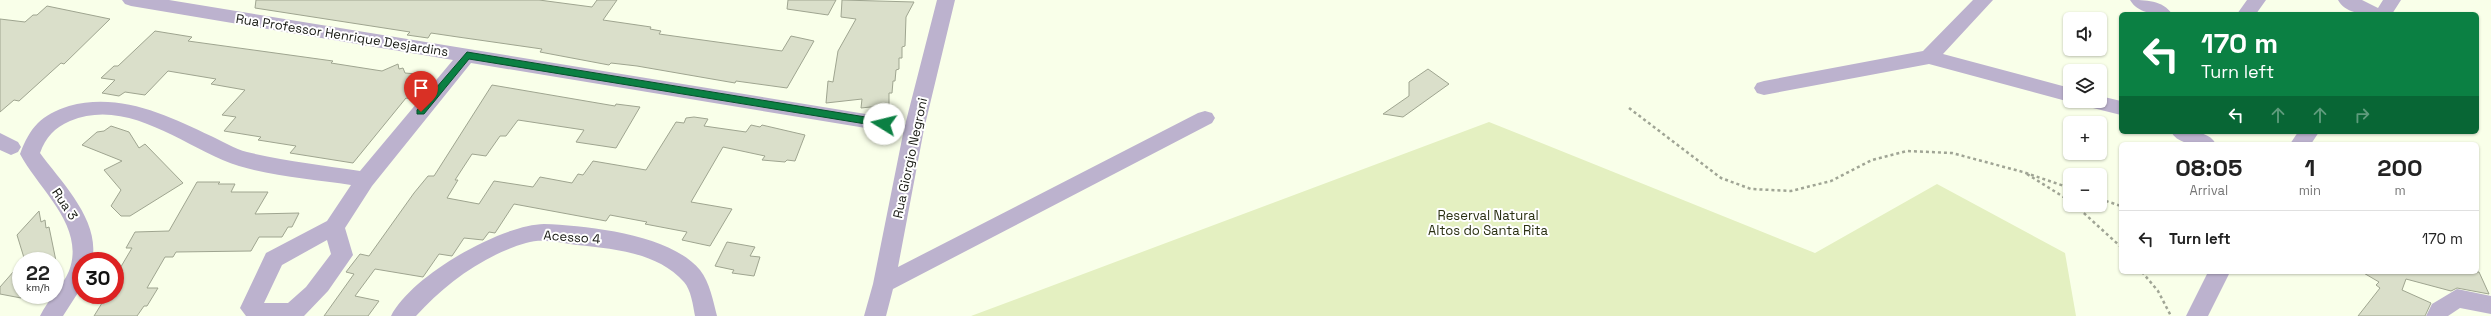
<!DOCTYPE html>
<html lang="en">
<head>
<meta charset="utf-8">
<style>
	body { margin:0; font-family:"Space Grotesk",sans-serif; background:#f6f6f6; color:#222; height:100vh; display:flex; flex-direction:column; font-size:15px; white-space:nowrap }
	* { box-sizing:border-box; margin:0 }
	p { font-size:13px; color:#767676 }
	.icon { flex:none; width:22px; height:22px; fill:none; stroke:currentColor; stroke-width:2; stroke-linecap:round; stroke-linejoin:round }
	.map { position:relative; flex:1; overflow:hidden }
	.panel { position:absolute; left:2119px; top:142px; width:360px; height:132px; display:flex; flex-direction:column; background:#fff; border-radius:6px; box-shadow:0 1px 3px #0004 }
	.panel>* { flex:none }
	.banner { position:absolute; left:2119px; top:12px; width:360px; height:122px; border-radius:6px; box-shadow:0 1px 3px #0004; background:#0b8043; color:#fff; overflow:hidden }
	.fabs { position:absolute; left:2063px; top:12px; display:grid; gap:8px }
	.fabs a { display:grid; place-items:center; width:44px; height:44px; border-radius:6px; background:#fff; box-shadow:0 1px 3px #0004; font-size:20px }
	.speed { position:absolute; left:12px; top:252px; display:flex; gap:8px; font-size:20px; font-weight:700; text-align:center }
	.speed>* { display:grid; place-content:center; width:52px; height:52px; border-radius:50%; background:#fff; box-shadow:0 1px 3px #0004; line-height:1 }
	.speed small { font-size:10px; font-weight:400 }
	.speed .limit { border:6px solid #d22; background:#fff; color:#111 }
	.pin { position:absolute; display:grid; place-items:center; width:34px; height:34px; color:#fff; margin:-41px -17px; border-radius:50% 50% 50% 0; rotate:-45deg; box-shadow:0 0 4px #0007 }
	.pin .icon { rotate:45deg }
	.me { position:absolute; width:44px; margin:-22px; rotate:279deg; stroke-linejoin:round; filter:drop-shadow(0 0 3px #0008) }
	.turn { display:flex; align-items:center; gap:14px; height:84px; padding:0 16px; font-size:18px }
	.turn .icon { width:52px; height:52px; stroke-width:2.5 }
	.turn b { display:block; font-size:28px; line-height:34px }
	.lanes { display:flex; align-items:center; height:38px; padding:0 16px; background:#0003; justify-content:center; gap:20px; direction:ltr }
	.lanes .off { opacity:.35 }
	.eta { display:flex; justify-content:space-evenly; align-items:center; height:68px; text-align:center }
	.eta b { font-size:24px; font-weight:700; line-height:28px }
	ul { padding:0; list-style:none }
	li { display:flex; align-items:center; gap:12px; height:56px; padding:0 16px; border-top:1px solid #e0e0e0 }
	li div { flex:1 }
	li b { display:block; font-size:15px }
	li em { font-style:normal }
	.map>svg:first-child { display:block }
</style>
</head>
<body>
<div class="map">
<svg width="2491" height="316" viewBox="0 0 2491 316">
	<rect width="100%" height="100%" fill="#f9ffe9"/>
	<!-- green -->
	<path fill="#e4f0c1" d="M1489,122l326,131 122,-69 128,69 11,63h-1105z"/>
	<!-- building -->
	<path fill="#dadfca" stroke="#9fa590" d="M256,0h283l53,7 5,-7h20l-14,20 48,7 -1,2 11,2 -2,3 123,17 9,-15 23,5 -27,47 -51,-7 -1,2 -98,-17 -26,-3 -2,2 -69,-13 2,-3 -84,-12 -27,-4 -3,5 -21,-3 3,-3 -155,-24z
		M788,0h48l-8,15 -41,-6z
		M842,0l72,2 -8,15 -1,29 -3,1v11h-3v11l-3,1 -1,11h-2l-1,12h-3v12l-28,3 1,-9 -36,4 2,-22 5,1 5,-31 18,-32 -15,-2z
		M47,6l63,13 -46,45 -3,-1 -42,38 -5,-1 -14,12v-93l25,3 8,-7h4z
		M155,31l37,6 -4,4 145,20 -2,2 51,8 16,-7 1,5 4,-1 2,5 23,2 -7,10 6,1 -11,14 -10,-2 -53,65 -63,-10 6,-7 -38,-6 3,-3 -37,-6 12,-14 -14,-2 23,-25 -34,-6 5,-5 -48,-8 -23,24 -20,-3 -6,4 -17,-3 13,-13 -14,-2 13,-12h4z
		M1428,69l21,15 -46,33 -20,-3 26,-18v-14z
		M492,85l123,21 1,-2 24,3 -24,41 -40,-6 8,-12 -66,-10 -12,16h-6l-14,20 -14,-2 -17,26h3l-11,18 32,6 15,-23 39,6 7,-10 32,6 6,-9 5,1 10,-14 53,9 30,-48 8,1 2,-5 8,-1 14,2 -4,7 42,6 5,-7 9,2 2,-2 43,10 -10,26 -8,-1 -2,2 -23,-2 3,-4 -42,-9 -32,55 41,7 -22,37 -28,-6 5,-8 -42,-8 2,-2 -37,-7 -4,6 -92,-17 -19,29 -6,-1 -6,8 -19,-2 -12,18 -13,-2 -16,23 -48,-8 -20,27 24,5 -11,15h-44l30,-42 -8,-2 14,-18 9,2 45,-63 14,-17h6z
		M111,126l18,6 10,16 6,-4 38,39 -53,33h-9l-10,-10 10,-16 -17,-20 18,-9 -40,-16 15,-13 7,-1z
		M197,182h23l-2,2h17l-4,8h37l-13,22 44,-1 -7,14h-4l-6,10h-23l-8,14 -75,1 -3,5h-8l-18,31h11l-11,18h-3l-7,10h-43l13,-21h8v-12l8,-13h-4l13,-22h-6l9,-16 34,-1z
		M39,211l2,11 4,-2 1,8 3,-1 7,34h-31l-8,-26z
		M727,242l28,5 -5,9 10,1 -6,19 -22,-3 2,-3 -19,-4z
		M21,263v35l-21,-4v-7z
		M2362,272h117l10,22 -32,-6 -6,3 -45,-12 -4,11 29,13 -6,13h-67l22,-28 -4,-3 3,-3z"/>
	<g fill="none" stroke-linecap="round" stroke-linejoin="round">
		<!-- path -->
		<path stroke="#a0a595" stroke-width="2.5" stroke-dasharray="3 3" stroke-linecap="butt" d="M1629,108l92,70 30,11 40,2 40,-10 41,-21 35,-9 45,2 71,19 47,16
			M2027,174l43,27
			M2100,199l21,7
			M2075,205l46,42
			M2142,272l16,19 13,25"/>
		<!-- minor -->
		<path fill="#bcb2ce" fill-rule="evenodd" d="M122,0h47l715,117 7,2 3,5 -3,5 -7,2 -413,-68 -99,123 -27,42 8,27 -25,36 -24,25h-58l-6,-8 26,-55 61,-32 24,-36c-34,-5 -80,-9 -112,-19 -53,-17 -110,-70 -169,-45 -16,7 -24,16 -30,32 22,30 61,68 52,108h-11v27l-18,28h-23c8,-17 22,-28 29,-45 17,-45 -30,-81 -49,-117 10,-27 21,-39 49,-48 50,-14 98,9 142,30 11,5 24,13 36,16 37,9 76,13 113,19l93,-111 -322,-54 -6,-2zM327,240l4,14 -25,33 -18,16h-24l18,-38z
			M937,0h18l-31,129 -26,138 300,-154 7,-2 7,2 3,5 -3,5 -319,166 -7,27h-22l9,-32 31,-155z
			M1973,0h20l-50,54 127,34v13h4l-4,1 -141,-38 -165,31 -7,-2 -3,-5 3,-5 7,-2 159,-30z
			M2130,0c15,0 33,0 42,14 -15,0 -33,1 -42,-14z
			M2247,0h19l-10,14h-19z
			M2338,0h24l16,8 5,-8h18l-9,14c-17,0 -44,4 -54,-14z
			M2100,96l21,5v14l-36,-9 -3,-5h18z
			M2171,132c15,0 37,-3 45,12 -15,0 -36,3 -45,-12z
			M2298,132h21l-8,12h-21z
			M0,133l18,9 3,5 -3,5 -7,3 -11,-5z
			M544,224c45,2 126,10 156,46 10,13 13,31 17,46h-22c-2,-11 -4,-26 -11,-34 -27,-30 -70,-33 -107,-37 -17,-2 -34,-7 -51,-2 -42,12 -81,41 -110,73h-25c20,-40 109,-91 153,-92z
			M2208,272h22l-22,44h-22z
			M2457,289l34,7v18l-31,-6 -12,8h-22l6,-12z"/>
	</g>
	<!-- route -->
	<path fill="#0b8043" stroke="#07532c" d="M467,52l417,68 4,4 -4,3 -415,-68 -45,55h-7v-4z"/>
	<g text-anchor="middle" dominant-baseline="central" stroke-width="4" stroke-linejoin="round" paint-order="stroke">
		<!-- street labels -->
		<g font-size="13" fill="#161811" stroke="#fff">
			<text transform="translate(342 35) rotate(9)">Rua Professor Henrique Desjardins</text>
			<text transform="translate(910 158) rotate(-78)">Rua Giorgio Negroni</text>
			<text transform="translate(65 204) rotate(56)">Rua 3</text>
			<text transform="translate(572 237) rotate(4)">Acesso 4</text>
		</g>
		<!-- park labels -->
		<g font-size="13" fill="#292f11" stroke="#fff">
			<text x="1488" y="215">Reserval Natural<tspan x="1488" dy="15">Altos do Santa Rita</tspan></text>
		</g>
	</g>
</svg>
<div class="fabs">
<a><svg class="icon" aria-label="sound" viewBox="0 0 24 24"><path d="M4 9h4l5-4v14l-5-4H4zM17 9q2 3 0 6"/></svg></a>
<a><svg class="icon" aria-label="layers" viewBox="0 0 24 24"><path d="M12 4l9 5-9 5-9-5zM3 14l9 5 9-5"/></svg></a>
<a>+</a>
<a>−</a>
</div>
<div class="speed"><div>22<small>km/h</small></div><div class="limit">30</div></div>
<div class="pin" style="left:421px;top:112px;background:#d93025"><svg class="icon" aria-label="arrive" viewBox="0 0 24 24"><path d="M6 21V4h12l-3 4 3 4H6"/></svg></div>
<svg class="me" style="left:884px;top:124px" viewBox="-20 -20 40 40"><circle r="19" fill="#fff"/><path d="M0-13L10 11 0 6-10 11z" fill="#0b8043"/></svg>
<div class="banner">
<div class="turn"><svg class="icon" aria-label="left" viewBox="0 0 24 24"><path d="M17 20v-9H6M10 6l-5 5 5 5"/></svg><div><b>170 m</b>Turn left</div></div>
<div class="lanes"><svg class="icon" aria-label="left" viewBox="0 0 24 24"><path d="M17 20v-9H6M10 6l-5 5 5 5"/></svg><svg class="icon off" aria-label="ahead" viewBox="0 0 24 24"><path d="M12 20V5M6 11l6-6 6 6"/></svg><svg class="icon off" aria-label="ahead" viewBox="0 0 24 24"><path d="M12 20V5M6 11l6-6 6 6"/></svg><svg class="icon off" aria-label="right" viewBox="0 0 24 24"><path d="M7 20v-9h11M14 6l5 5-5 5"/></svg></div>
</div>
<section class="panel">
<div class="eta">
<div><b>08:05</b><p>Arrival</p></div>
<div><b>1</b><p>min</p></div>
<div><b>200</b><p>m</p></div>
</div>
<ul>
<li><svg class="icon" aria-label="left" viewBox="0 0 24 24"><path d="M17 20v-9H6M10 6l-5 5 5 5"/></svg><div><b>Turn left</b></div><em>170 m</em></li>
</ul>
</section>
</div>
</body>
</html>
